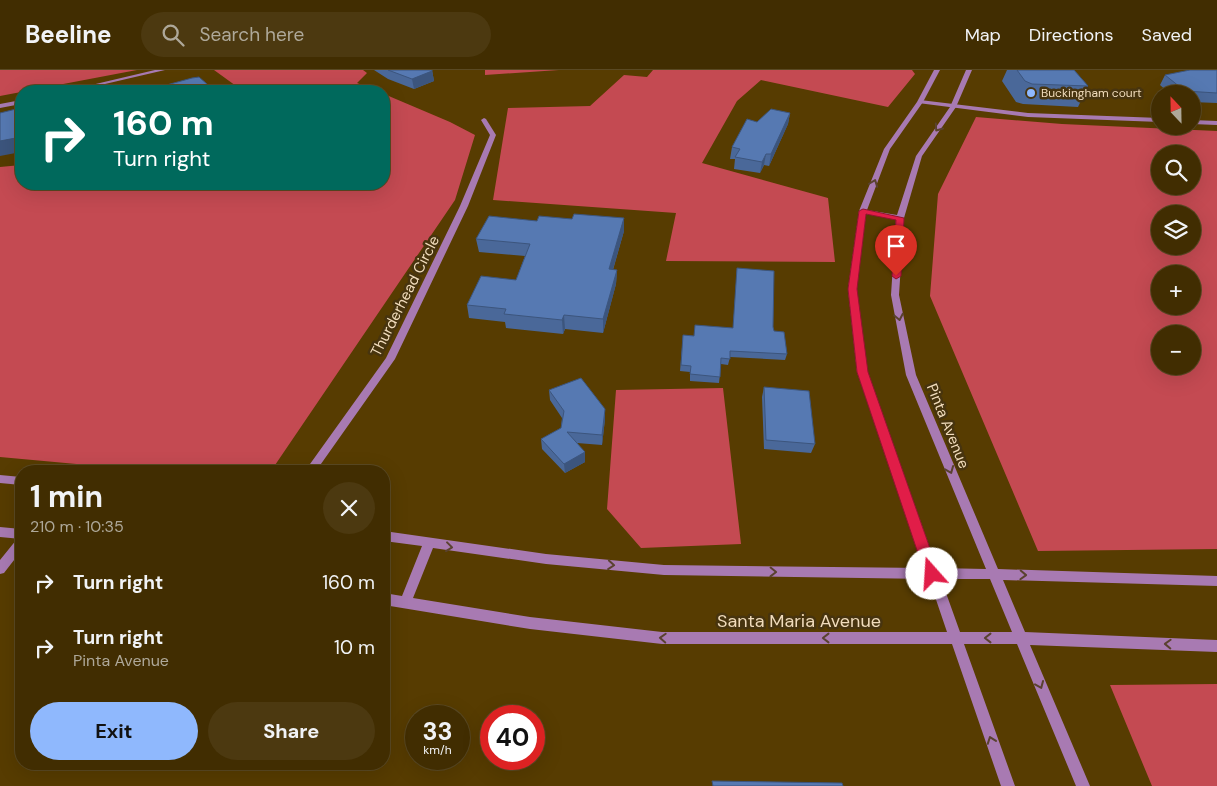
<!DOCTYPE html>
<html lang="en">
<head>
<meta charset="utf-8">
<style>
	body { margin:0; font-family:"DM Sans",sans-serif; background:#4c3910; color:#f1f3f6; height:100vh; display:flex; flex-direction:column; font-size:19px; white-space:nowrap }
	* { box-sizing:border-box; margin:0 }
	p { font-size:16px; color:#aea899 }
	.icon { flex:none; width:28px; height:28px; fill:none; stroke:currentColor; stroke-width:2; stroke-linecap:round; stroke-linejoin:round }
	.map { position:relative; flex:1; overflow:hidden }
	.side { position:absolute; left:15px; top:395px; width:375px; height:305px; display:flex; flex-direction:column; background:#412d01; border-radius:20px; box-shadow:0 5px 20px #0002,0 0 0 1px #5a4923 }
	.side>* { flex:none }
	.banner { position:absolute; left:15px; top:15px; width:375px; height:105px; border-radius:20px; box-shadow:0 5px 20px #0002,0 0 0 1px #5a4923; background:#00695c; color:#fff; overflow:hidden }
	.needle { width:32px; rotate:338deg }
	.fabs { position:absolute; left:1151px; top:15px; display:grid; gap:10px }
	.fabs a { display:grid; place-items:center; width:50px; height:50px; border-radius:50%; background:#412d01; box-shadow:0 5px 20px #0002,0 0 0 1px #5a4923; font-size:25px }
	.speed { position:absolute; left:405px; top:635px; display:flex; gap:10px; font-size:25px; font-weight:700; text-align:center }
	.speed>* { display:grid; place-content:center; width:65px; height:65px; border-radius:50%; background:#412d01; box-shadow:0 5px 20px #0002,0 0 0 1px #5a4923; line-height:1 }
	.speed small { font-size:12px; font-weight:400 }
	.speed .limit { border:8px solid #d22; background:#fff; color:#111 }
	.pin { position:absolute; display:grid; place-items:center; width:42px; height:42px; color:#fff; margin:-51px -21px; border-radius:50% 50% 50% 0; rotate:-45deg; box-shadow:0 0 5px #0007 }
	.pin .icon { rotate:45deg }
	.me { position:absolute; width:55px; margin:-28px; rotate:341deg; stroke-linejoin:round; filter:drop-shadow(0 0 4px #0008) }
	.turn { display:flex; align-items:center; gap:18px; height:105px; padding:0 15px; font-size:22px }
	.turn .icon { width:65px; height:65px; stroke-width:2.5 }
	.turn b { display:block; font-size:35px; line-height:42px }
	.round { display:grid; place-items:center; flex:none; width:52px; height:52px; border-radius:26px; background:#4c3910 }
	.headline { display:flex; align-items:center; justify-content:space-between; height:85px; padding:0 15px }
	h1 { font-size:30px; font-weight:700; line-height:38px }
	.cta { display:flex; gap:10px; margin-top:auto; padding:10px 15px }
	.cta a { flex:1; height:58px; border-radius:30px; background:#8fb8fd; color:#111; font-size:20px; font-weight:700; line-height:58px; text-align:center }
	.cta a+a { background:#4c3910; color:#f1f3f6 }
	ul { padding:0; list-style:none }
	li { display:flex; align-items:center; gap:15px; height:65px; padding:0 15px }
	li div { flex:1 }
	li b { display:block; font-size:19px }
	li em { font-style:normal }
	header { display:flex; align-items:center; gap:30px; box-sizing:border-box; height:70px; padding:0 25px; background:#412d01; border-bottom:1px solid #5a4923 }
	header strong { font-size:24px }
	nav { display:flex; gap:28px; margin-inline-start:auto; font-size:18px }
	.search { width:350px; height:45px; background:#4c3910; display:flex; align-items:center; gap:12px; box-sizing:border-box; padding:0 18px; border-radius:28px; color:#aea899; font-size:19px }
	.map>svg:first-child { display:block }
</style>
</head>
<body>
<header>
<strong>Beeline</strong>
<div class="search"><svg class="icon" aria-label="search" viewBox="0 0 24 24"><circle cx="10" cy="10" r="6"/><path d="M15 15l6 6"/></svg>Search here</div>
<nav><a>Map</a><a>Directions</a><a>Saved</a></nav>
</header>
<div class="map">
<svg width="1217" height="716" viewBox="0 0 1217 716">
	<rect width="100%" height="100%" fill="#573c01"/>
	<!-- forest -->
	<path fill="#c44a52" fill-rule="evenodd" d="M0,0h137l-137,26z
		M214,0h149l4,3 -10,10 20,8h-134z
		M485,0h74l-74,5z
		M653,0h259l3,4 -27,33 -127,-27 -24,21 -35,62 126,35 7,64 -169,-1 10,-48 -183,-13 15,-92 82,-2 34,-31 23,2z
		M384,24l66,28 25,13 -20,65 -184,271h-118l-153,-14v-290l21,-2v19h363z
		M976,47l86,7 155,7v418l-179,2 -108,-255 8,-102zM1160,84h32v32h-32zM1160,144h32v32h-32zM1160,204h32v32h-32zM1160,264h32v32h-32z
		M723,318l18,156 -100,4 -34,-39 9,-119z
		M1217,614v102h-65l-42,-101z"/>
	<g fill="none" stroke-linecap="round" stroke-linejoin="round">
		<!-- minor -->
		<path fill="#a87ab2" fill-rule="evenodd" d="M155,0h10l-90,21h-9z
			M21,30v4l-21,4v-4z
			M920,30l108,13 132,5v4l-132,-5 -110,-14v-2z
			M484,48l2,1 10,16 -28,71 -73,153 -79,112h-11l81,-113 74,-152 30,-71 -9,-15z
			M1192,50l25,1v4l-25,-1z
			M21,468v13l-17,22 -4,1v-14l17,-21z"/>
		<!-- tertiary -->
		<path fill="#a87ab2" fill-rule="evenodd" d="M934,0h6l-17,32 -33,47 -23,61 30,5 19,-59 34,-49 16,-37h6l-16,37 -34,49 -18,62 -5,77 17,80 82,194 219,7v10l-214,-6 22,52 192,8v12l-187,-7 60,141h-14l-59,-142h-53l51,142h-14l-49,-142h-290l-132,-15 -146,-24v-12l18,3 20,-50 -38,-5v-10l162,23 118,11 261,3 -68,-196 -9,-83 11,-78 25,-62 33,-47zM866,144l30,5 -5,76 15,80 80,194 -49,-1 -70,-196 -11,-83zM433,478l113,16 118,11 265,4 18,53h-285l-132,-15 -117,-19zM941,509h49l22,53h-52z
			M0,405l21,2v8l-21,-2z
			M0,457l21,2v10l-21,-2z"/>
	</g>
	<!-- wall -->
	<path fill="#4a6899" d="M374,0h58l2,11 -20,8 -26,-10z
		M1007,0h67l14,16 -10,21 -55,-3 -7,-2 -14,-21z
		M1217,0v33l-25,-1v-8h-22l-10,-9 5,-10z
		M790,43l-2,11 -19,42 -5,-1 -4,8 -26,-4 1,-10h-5l2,-12 25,-25z
		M624,161l-11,39h4l-1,14 -13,49 -38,-4 -2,5 -57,-6 -1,-6 -36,-4 -2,-13 49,-25 9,-24 -46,-4 -3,-13z
		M737,198l36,59 1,4 13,23 -2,6 -55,-3 -2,8 -7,-1 -2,19 -29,-2v-9l-10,-1 3,-36 11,1 39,-8z
		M764,317l51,57 -4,9 -47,-4 -2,-52z
		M549,320l56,19v10l-3,26 -25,-2 8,19 -20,11 -23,-24 -1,-10 20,-11 1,-10 -12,-18z"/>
	<!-- shaded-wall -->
	<path fill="#3c557d" d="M432,0l2,11 -20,8 -2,-10z
		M790,43l-2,11 -19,42 2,-12z
		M21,67v15l-21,4v-15z
		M766,84l-2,11 -4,8 2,-11z
		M624,148v13l-15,52v-14z
		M617,200l-1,14 -13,49v-14z
		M564,245l1,14 -2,5 -1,-14z
		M605,339v10l-3,26v-10z
		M585,382v10l-20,11 -1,-9z"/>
	<!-- building -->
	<path fill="#5679b2" stroke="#3c557d" d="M388,0h44v1l-20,8z
		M1017,0h57l14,16 -56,-2 -7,-3z
		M1190,0h27v23l-32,-2 -20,-16z
		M199,7l16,14h-61l-2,-2 40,-11z
		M20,38l1,6v23l-21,4v-28z
		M771,39l19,4 -19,41h-5l-4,8 -27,-5 5,-8 -8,-2 15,-28 10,3z
		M574,144l50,4 -15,51 8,1 -14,49 -39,-4 -2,5 -58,-6 2,-5 -39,-4 14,-29 35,4 14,-36 -54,-5 13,-23 48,5 2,-5 33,3z
		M737,198l37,3 -1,56 1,4 10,1 3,22 -57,-3v8l-9,-1 -1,19 -30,-3 1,-8 -10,-1 2,-30 11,1 1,-11 38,3z
		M581,308l24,31 -3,26 -35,-3 18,20 -21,12 -23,-25 20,-11 3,-17 -15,-21z
		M764,317l45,4 6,53 -49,-4z
		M712,711l130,2 1,3h-130z"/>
	<!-- one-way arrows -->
	<defs><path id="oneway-chevron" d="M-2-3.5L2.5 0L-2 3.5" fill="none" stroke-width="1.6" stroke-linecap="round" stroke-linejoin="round" transform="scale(1.25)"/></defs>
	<g stroke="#5a4230">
		<use href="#oneway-chevron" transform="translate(938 58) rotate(125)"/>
		<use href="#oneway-chevron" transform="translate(874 113) rotate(-69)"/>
		<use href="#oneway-chevron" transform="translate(899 247) rotate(79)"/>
		<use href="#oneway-chevron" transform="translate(950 400) rotate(68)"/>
		<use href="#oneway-chevron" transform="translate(449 477) rotate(7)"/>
		<use href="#oneway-chevron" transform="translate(611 495) rotate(5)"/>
		<use href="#oneway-chevron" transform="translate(773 502) rotate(1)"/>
		<use href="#oneway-chevron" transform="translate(1023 505) rotate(2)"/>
		<use href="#oneway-chevron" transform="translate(663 568) rotate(-177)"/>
		<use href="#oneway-chevron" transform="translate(826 568) rotate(180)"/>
		<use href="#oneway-chevron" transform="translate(988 568) rotate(-180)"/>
		<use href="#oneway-chevron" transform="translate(1168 574) rotate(-178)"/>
		<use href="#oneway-chevron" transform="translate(1040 615) rotate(67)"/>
		<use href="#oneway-chevron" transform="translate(991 670) rotate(-110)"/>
	</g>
	<!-- route -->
	<path fill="#e11d48" stroke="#92132f" d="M863,139l41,9 -3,58 -5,3 -4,-3 4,-56 -30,-6 -9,75 11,83 71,202 -2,4 -5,2 -5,-2 -2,-4 -68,-202 -9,-83 11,-78z"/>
	<!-- markers -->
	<circle fill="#8fb8fd" stroke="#47340f" stroke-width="2" cx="1031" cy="23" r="5"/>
	<g text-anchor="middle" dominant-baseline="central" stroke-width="5" stroke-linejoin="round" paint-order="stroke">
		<!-- far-poi labels -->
		<g font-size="12" fill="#f1dcbc" stroke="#47340f" text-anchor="start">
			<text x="1041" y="23">Buckingham court</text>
		</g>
		<!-- street labels -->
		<g font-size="15" fill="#f1dcbc" stroke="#47340f">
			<text transform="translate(405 226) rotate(-63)">Thurderhead Circle</text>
			<text transform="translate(948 356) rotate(68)">Pinta Avenue</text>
		</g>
		<!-- near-street labels -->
		<g font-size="18" fill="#f1dcbc" stroke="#47340f">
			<text x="799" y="551">Santa Maria Avenue</text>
		</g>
	</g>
</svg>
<div class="fabs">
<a><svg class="needle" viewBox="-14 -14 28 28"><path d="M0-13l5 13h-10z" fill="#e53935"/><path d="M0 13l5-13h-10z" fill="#aea899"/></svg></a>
<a><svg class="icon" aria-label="search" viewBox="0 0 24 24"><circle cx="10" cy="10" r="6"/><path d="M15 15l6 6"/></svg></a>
<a><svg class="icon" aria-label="layers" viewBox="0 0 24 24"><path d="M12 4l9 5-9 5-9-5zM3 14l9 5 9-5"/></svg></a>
<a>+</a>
<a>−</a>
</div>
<div class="speed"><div>33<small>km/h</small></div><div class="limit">40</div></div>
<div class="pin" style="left:896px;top:206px;background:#d93025"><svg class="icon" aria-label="arrive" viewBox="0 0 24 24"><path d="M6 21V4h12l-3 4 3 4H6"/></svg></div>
<svg class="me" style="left:932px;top:504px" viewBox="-20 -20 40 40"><circle r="19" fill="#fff"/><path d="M0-13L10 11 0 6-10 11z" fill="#e11d48"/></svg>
<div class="banner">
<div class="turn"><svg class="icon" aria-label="right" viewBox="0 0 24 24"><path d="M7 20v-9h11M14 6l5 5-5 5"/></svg><div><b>160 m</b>Turn right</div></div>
</div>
<section class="side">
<div class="headline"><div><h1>1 min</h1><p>210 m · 10:35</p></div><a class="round"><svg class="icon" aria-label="close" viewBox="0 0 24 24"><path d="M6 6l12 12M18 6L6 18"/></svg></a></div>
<ul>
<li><svg class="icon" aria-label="right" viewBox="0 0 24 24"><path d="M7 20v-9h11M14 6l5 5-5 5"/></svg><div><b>Turn right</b></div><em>160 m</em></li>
<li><svg class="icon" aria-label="right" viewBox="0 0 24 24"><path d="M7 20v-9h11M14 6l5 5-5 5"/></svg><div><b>Turn right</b><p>Pinta Avenue</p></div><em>10 m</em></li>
</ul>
<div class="cta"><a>Exit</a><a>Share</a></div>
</section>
</div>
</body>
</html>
